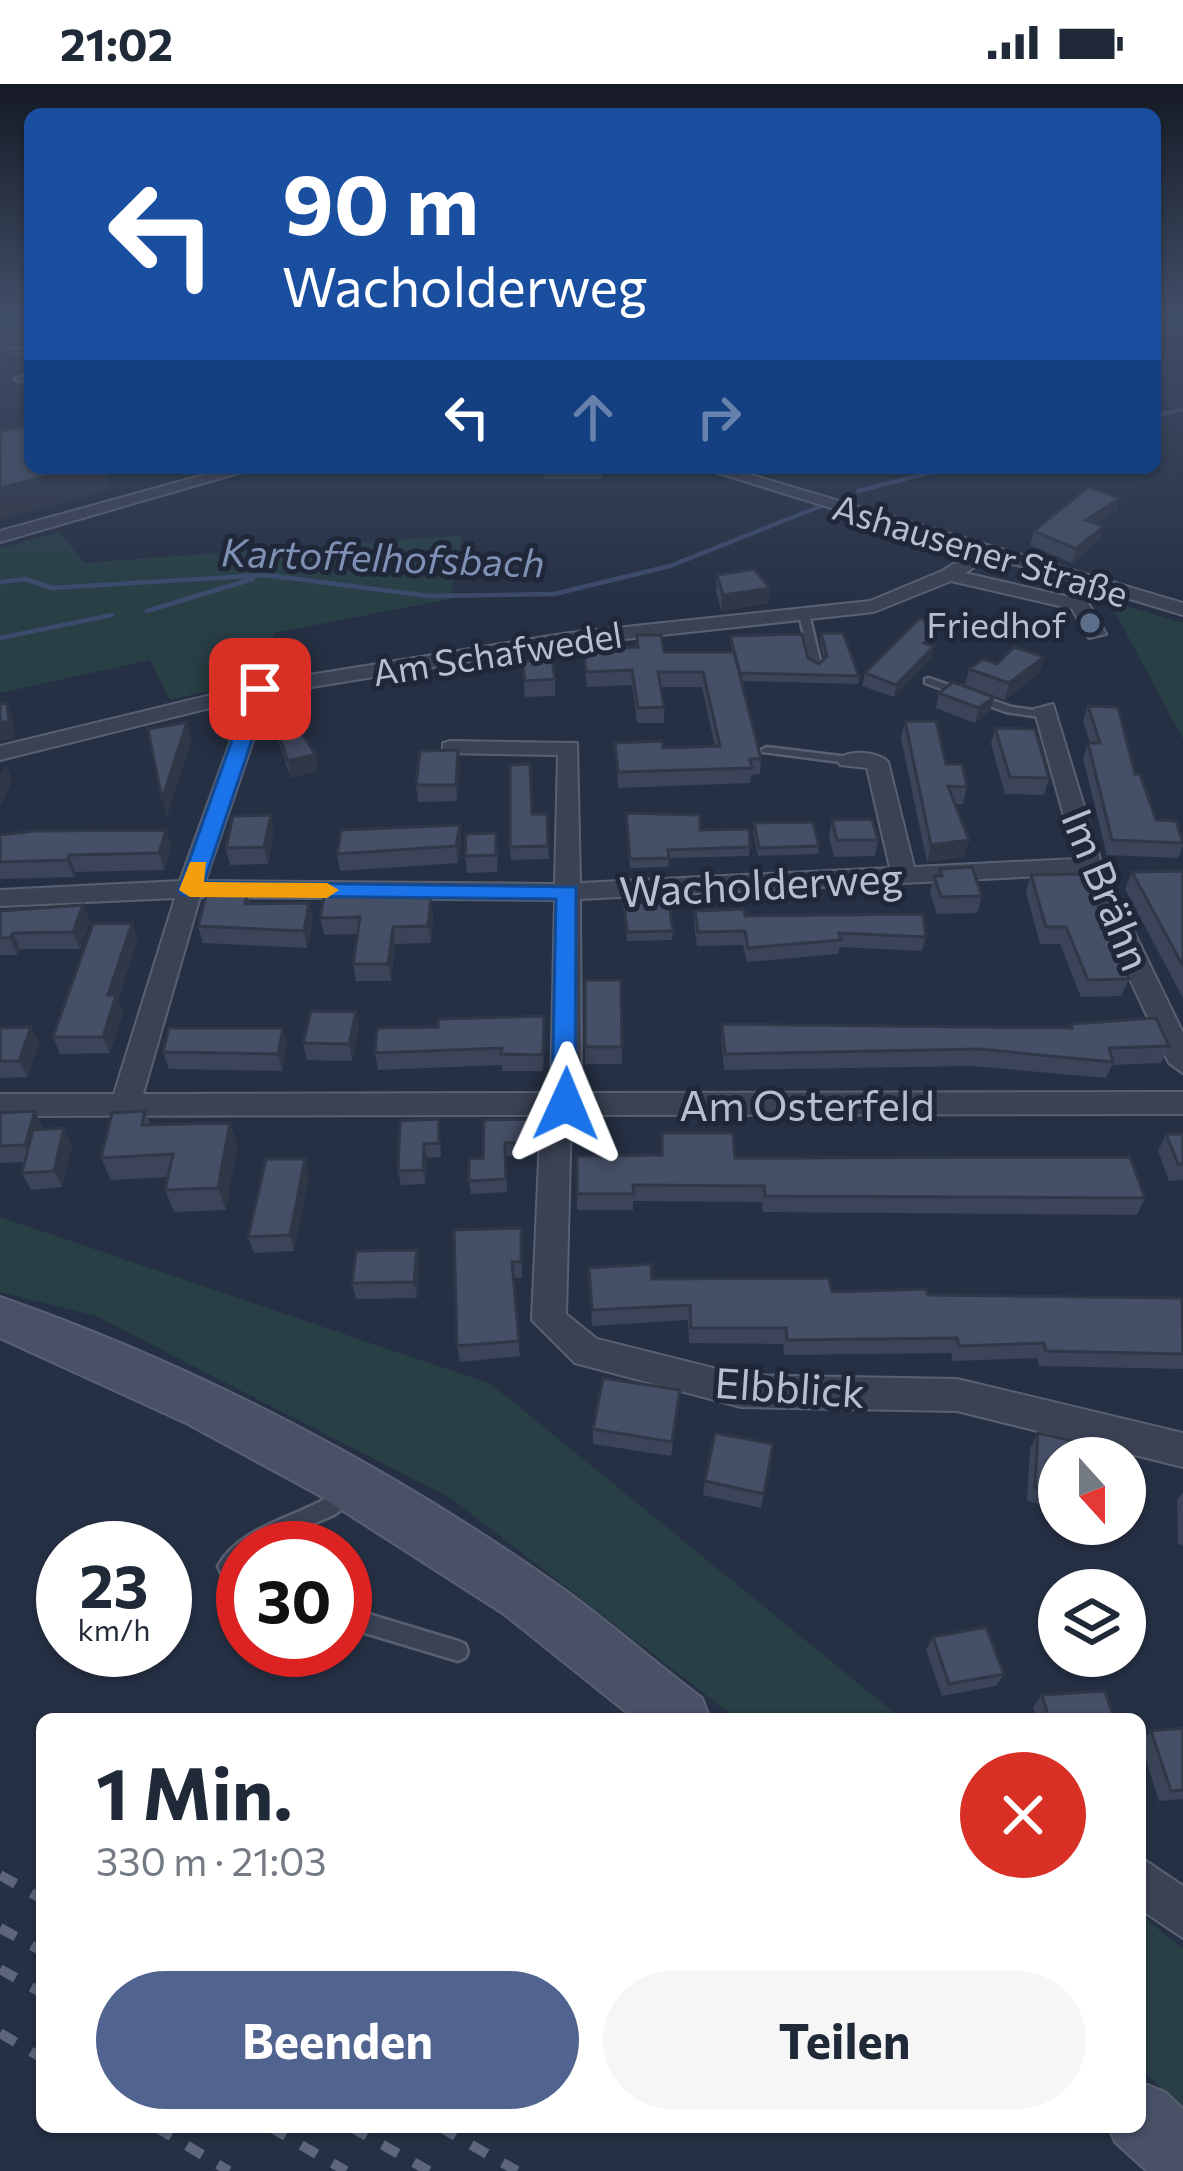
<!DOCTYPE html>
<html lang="de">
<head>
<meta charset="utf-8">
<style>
	body { margin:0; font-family:Commissioner,sans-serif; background:#f6f6f7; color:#1f2937; height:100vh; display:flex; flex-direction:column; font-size:45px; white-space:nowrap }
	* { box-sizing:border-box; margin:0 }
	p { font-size:39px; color:#747a83 }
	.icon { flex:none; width:66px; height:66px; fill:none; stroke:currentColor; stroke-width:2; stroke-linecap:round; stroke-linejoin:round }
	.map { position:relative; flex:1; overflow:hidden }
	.sheet { position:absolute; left:36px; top:1629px; width:1110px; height:420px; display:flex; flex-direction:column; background:#fff; border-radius:18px; box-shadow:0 3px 9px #0004 }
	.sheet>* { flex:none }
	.guide { position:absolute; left:24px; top:24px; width:1137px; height:366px; border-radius:18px; box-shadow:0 3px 9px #0004; background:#1a4fa0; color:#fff; overflow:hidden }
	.needle { width:78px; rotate:159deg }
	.tools { position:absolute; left:1038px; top:1353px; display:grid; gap:24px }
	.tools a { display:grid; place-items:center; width:108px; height:108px; border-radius:50%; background:#fff; box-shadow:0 3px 9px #0004; font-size:60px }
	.speed { position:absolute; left:36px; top:1437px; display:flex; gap:24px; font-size:60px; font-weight:700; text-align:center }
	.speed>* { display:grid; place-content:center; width:156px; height:156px; border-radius:50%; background:#fff; box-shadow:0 3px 9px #0004; line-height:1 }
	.speed small { font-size:30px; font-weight:400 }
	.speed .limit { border:18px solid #d22; background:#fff; color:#111 }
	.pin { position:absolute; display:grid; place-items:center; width:102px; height:102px; color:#fff; margin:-51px; border-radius:24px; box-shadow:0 6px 18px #0006 }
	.me { position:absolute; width:132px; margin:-66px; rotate:1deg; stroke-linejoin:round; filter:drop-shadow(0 0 9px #0008) }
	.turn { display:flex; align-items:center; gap:42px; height:252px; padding:0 60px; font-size:54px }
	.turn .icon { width:156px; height:156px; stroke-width:2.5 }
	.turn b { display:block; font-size:84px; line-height:102px }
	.lanes { display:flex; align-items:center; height:114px; padding:0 60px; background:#0003; justify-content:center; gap:60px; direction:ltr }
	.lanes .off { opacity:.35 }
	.round { display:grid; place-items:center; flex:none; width:126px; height:126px; border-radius:63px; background:#f6f6f7 }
	.head { display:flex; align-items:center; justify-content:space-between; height:204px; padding:0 60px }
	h1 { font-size:72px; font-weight:700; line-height:90px }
	.action { display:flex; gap:24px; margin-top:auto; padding:24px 60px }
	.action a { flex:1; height:138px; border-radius:72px; background:#51648f; color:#fff; font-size:48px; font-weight:700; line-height:138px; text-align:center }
	.action a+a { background:#f6f6f7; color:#1f2937 }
	.status { display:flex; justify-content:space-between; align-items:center; height:84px; padding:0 60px; background:#fff; direction:ltr }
	.status svg { height:33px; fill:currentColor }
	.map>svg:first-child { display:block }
</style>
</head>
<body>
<div class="status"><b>21:02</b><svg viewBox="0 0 49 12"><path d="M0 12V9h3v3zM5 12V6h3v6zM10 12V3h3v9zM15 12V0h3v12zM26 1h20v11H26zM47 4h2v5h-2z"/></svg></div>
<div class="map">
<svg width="1183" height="2087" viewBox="0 0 1183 2087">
	<rect width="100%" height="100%" fill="#263044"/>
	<!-- green -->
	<path fill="#283f45" d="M60,448l24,31 378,-28 -12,64 -176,34 4,42 -108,25 -20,-40 -150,33v-145z
		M1109,517l74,22v116z
		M0,1133l491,167 411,335h-165l-285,-220 -356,-183 -96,-24z
		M1140,1830l43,35v160l-43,-41z"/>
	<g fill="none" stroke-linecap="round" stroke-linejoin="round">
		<!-- stream -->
		<path stroke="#3c4b6d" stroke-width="4.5" d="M1155,332l28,-7
			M858,407l90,-23
			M0,498l25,-3 27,9 214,-13 163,21 125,-2 116,-28 151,-60
			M147,527l106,-32
			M0,554l112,-23"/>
		<!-- lane casing -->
		<g stroke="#596071" stroke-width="5">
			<path id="lane" d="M30,264v4l-30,1v-4z
				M30,291v4l-11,2 -4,-2z
				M804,527l5,3 12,51 -5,3 -5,-3 -12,-51z
				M929,594l83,29 35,5 5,3 -5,3 -41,-6 -81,-29v-4z
				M767,663l81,10 6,3 -6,3 -85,-11 -2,-2z
				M349,1400l7,3 2,6 -2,6 -22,16 -54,23 -17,10h-20v38l-22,-13 -3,-7c20,-35 63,-45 97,-62 13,-5 22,-14 34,-20z
				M345,1523l113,34 7,3 3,7 -3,7 -7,3 -113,-34z"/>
		</g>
		<!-- street casing -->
		<g stroke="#596071" stroke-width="4">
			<path id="street" d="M229,384h27l-256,74v-11z
				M702,384h26l455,135v12l-193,-58 -25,16 122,28 19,33 -17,4 -17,-29 -121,-28 -77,31 -305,33 -300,49 -64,187 350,3 3,-129 -115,-2v-10l8,-2 126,2 3,140 310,-15 -23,-100 -27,-3 -3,-5c11,-11 40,-9 51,2l26,105 162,-8 -42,-150 19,-5 49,162 81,167v40l-14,-10 -88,-189 -501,25 1,194 602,-1v22l-612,1 -5,199 31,25 144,36 216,4 226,54v34l-226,-56 -216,-4 -166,-44 -43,-43 9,-205 -541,1v-22h114l61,-196 -175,8v-16l180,-9 66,-182 -246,61v-14l260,-63 309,-50 301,-32 72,-30 31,-19zM200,813l355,3 -4,193 -408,1z
				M1140,1773l43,29v52l-43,-29z"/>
		</g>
		<!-- secondary casing -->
		<g stroke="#596071" stroke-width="4">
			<path id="secondary" d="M0,1213c198,69 395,172 566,294 46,34 90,72 136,107l8,21h-75l-131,-105 -187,-120 -131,-71 -186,-85z
				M1140,1998l25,10 18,17v62h-36l-32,-29 -6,-15h31z"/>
		</g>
		<!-- lane -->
		<use href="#lane" fill="#3b4254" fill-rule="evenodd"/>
		<!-- street -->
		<use href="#street" fill="#3b4254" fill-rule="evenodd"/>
		<!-- secondary -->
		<use href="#secondary" fill="#495167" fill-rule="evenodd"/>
		<!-- rail -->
		<path stroke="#5d667b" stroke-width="10" stroke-dasharray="18 18" stroke-linecap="butt" d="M0,1791l42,24
			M0,1844l42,23
			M0,1885l42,24
			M0,1949l42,25
			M156,2043l73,44
			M270,2043l76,44
			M351,2043l78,44
			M440,2043l77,44"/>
	</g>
	<!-- wall -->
	<path fill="#3b4458" d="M0,232h30v26l-11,-4 -3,6 -9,1 4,12 -11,25z
		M544,384h58v11h-58z
		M1120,414l-4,13 -19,13 3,15 -28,24 -42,-18 4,-14z
		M717,491l52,28 -48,8 -5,-21z
		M821,549l38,43 -1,8 -117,-3 20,78 -1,15 -9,1 -1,8 -132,5 -3,-45 48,5 52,-1 -13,-60h-41l3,20v16h-27l-5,-38 -45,2 -4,-37 53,-3 1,-12 27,17h68l-2,-16 78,22 11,6 5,-5 -4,-18z
		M938,556l-6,6v12l-38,39 -32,-11 3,-13z
		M1044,573l-5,16 -34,27 -40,-14 4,-17z
		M522,577l33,18v17l-30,1z
		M939,609l55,4 -4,14 -15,12 -39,-15z
		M264,611l51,59 3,16 -27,8 -23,-67z
		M1088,622l47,68 21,46 27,20v6l-5,12 -71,-3 -24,-97 5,-15h2l-7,-22z
		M905,637l62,66 -4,17h-8l14,36 -5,17 -37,5 -26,-124z
		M995,644l54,50 -5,17 -39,-1 -14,-50z
		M458,666l2,17 -3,34 -39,1 -2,-17z
		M626,729l74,17 50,17 -1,9 -80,2 -1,9 -38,1z
		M532,730h15l2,45 -38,1 -1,-13z
		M271,731l3,17 -6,32 -38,1 -4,-17z
		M832,736l46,20 -3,16 -41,1 -5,-20z
		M754,739l65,23 -1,8 -60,2 -5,-24z
		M460,741l1,17 -3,21 -118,8 -3,-17z
		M166,746l5,17 -7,23 -89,2 -1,5 -74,2v-44z
		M498,766l-1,22 -30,1 -2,-17z
		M940,785l42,27 -5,17 -40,1 -7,-21 4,-17h4z
		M1183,787v127l-58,-109 7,-17z
		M1031,791l78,51 -2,6 22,47 -8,17 -40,1 -21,-53h-20l-14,-52z
		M247,811l3,9 59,-1 4,17 -6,28 -104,-5 -5,-17z
		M431,814l2,17 -2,28 -36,1 -4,37h-35l-3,-17 4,-30 -33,1 -4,-17z
		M624,819l49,28 -1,9 -45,1z
		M83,821l7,17 -10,27h-60l-3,6h-17v-44z
		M695,827l50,5 181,21 -4,14 -82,-4 -2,7 -91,8 -4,-17 -46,1 -3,-21z
		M132,839l5,17 -19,60 5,12 -13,41 -50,1 -7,-17z
		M585,896l37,67v17h-37z
		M356,928l3,17 -7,32 -45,-1 -4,-17z
		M722,940l347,4 2,-4 98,22 -8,17 -49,2 -6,13 -134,-12 -248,4 -3,-30z
		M31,943l8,16 -12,34 -27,1v-50z
		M545,948l-2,39h-41v-6l-124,5 -3,-17z
		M287,960l-5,27 -113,-2 -6,-17z
		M35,1027l8,19 29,15 -10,42 -31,3 -9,-17 3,-11 -25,1v-50z
		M145,1027l6,14 79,-2 7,22 -11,65 -52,2 -9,-22 3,-13 -57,3 -10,-22z
		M439,1035l2,38 -14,1 -2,26 -24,1 -3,-14z
		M535,1035v36l-29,1 1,36 -36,2 -2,-13 14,-23z
		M662,1049l73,25 410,40 -8,17 -374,-3 -1,-10 -129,-1v9h-56v-54l84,-1z
		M1166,1050h17v46l-14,1 -11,-30z
		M309,1092l-15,75 -40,2 -6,-16z
		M521,1144l1,50h-9l7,78 -60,6 -3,-16z
		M417,1166l2,16 -2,32 -61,1 -4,-16z
		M589,1184l63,11 180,13 351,9v68l-144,-3 -2,-8 -84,3 -2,-8 -167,2 -1,-11 -94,-1 -1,-23 -96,6z
		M679,1321l-8,51 -78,-12v-15z
		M1038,1349l21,25v51l-32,-8 3,-53z
		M773,1360l-12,64 -58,-13 2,-14z
		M1183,1408v53l-5,-1 -1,-44z
		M933,1553l71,37 -8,12 -54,10 -16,-46z
		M1042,1611l72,24h-78l-3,-12z
		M1183,1644v71l-24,2 -19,-60 11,-10z"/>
	<!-- shaded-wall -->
	<path fill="#303747" d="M15,242l4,12 -3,6 -16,2v-13z
		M7,261l4,12 -11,25v-21z
		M78,384h26l6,22 -110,30v-32z
		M1120,414l-4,13 -34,23 4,-14z
		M1104,442l-4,13 -28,24 4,-14z
		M770,504l-1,15 -48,8 2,-16z
		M940,544l-2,12 -16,15 2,-12z
		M934,562l-2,12 -38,39 2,-12z
		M1044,573l-5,16 -34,27 4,-17z
		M994,613l-4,14 -15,12 4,-15z
		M7,619l6,16 2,19 -15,3v-18z
		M187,638l5,17 -25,78 -5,-17z
		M458,666l2,17 -3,34 -1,-16z
		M315,670l3,16 -27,8 -3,-17z
		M6,680l6,17 -12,26v-31z
		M271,731l3,17 -6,32 -4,-17z
		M460,741l1,17 -3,21 -2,-17z
		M166,746l5,17 -7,23 -5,-17z
		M969,756l-5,17 -37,5 4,-17z
		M69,771l6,17 -1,5 -7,-17z
		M431,814l2,17 -2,28 -3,-17z
		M309,819l4,17 -6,28 -3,-17z
		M83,821l7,17 -10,27 -7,-17z
		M132,839l5,17 -19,60 5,12 -13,41 -7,-16 5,-42z
		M393,843l2,17 -4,37 -3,-17z
		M13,849l7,16 -3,6 -7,-17z
		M356,928l3,17 -7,32 -3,-17z
		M31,943l8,16 -12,34 -8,-16z
		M283,944l4,16 -5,27 -4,-17z
		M35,1027l8,17 -9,34 -9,-17z
		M230,1039l7,22 -11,65 -8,-22z
		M64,1044l8,17 -10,42 -8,-16z
		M424,1060l3,14 -2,26 -2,-14z
		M305,1075l4,17 -15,75 -4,-16z
		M417,1166l2,16 -2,32 -3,-16z"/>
	<!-- building -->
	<path fill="#454f66" stroke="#303747" stroke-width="3" d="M0,232h30v15l-15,-5 -2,6 -13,1z
		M0,260l7,1 -7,16z
		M30,341v43h48l-78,20v-56z
		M1088,403l32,11 -34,22 18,6 -28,23 -42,-18z
		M754,485l16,19 -47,7 -6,-20z
		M920,534l20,10 -16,15 10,3 -38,39 -31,-12z
		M821,549h22l16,43 -119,-3 -10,-37 72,-2 6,24 11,6 8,-8z
		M637,551h24l3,17h70l27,107h-11l2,9 -134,4 -3,-29 47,-2 1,7 57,-2 -17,-74h-45l6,35 -26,1 -6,-38 -46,2 -3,-22 55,-3z
		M1014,563l30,10 -35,26 -40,-14 14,-10 14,5z
		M552,575l3,20 -30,2 -3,-20z
		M269,598l46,72 -27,7 -24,-66z
		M953,598l41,15 -15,11 -40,-15z
		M7,619l2,18 -9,2v-19z
		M1088,622l30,1 17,67h5l16,46 20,1 7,22 -71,-3 -24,-97h12z
		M905,637h31l10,43h16l5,23 -19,-1 21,54 -38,5z
		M187,638l-25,78 -14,-71z
		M995,644l40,1 14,49 -39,-1z
		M458,666l-2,35h-40l4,-34z
		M530,680l2,50h15l1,32 -38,1v-82z
		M626,729l74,2v15l49,-1 1,18 -82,3 1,8 -39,1z
		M271,731l-7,32 -38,1 7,-32z
		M872,735l6,21h-41l-5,-20z
		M813,738l6,24 -60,2 -5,-25z
		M460,741l-4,21 -119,8 4,-24z
		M166,746l-7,23 -90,2 -2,5 -67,2v-27l35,-4z
		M496,749v22l-31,1 1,-22z
		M972,783l10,29 -41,1 -7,-21h8l-2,-7z
		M1183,787v95l-51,-94z
		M1081,790l28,52h-5l25,53 -41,1 -22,-53h-20l-15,-52z
		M247,811l-2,9 64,-1 -5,28 -106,-5 8,-30z
		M324,812l107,2 -3,28 -35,1 -5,37h-35l7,-47 -40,1z
		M669,818l4,29 -46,1 -3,-29z
		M83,821l-10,27 -60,1 -3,5h-10v-27z
		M744,825l1,7 178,-2 3,23 -87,-4 2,7 -93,8 -3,-17 -47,1 -3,-21z
		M132,839l-24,72h8l-13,42h-50l40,-113z
		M585,896h36l1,67h-37z
		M311,927l45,1 -7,32 -46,-1z
		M544,932l-1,39 -42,-1 1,-6 -127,5 2,-25 61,-1v-8z
		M1156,934l13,28 -60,2 4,14 -135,-13 -253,5 -3,-30 350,4 -1,-4z
		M31,943l-12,34h-19v-33z
		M169,944h114l-5,26 -115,-2z
		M35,1027l-10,34 -25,1v-33z
		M145,1027l-3,14 88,-2 -12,65 -53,2 8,-36 -72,4 11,-45z
		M439,1035v24l-15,1 -1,26 -25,1 2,-50z
		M535,1035l-1,23 -29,1 1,36 -37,2v-22l14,-1 1,-38z
		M64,1044l-10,43 -32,2 11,-43z
		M662,1049h71l2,25 395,-1 15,41 -380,-2 -1,-10 -131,-1 1,9h-57v-38l85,-1z
		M1166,1050h17v30h-5z
		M266,1075h39l-15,76 -42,2z
		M521,1144v34h-9l7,79 -62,5 -3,-116z
		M417,1166l-3,32 -62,1 4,-32z
		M651,1180l1,15 177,-1 3,14 94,-3 2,6 254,3 1,56 -137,-3 -2,-8 -85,3 -2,-8 -170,2 -1,-12h-95l-1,-23 -98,5 -3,-42z
		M603,1294l77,12 -8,52 -79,-13z
		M715,1349l58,11 -9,50 -59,-13z
		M1038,1349l74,17 -1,8h-52v35l-24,-6z
		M986,1543l18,47 -55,10 -16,-47z
		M1105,1607l9,28h-65l-7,-24z
		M1183,1644v62l-12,1 -20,-60z"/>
	<!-- sky -->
	<linearGradient id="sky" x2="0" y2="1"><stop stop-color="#151a25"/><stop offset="0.44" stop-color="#414e67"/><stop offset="1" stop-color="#414e67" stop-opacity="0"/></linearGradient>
	<rect width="1183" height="524" fill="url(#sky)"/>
	<!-- route -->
	<path fill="#1a73e8" stroke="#114b97" stroke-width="3" d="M260,599l9,6 -65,193 372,5 -1,224h-19l-4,-7 4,-205 -374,-4 -3,-5 71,-201z"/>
	<!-- slow -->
	<path fill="#f59e0b" d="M190,778h16l-2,20 123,1 12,7 -12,8 -137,-1 -11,-7z"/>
	<!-- markers -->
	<circle fill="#5c6f8a" stroke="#1f2739" stroke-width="4.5" cx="1090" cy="539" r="12"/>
	<g text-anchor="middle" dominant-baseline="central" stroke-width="10" stroke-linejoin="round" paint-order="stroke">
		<!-- far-street labels -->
		<g font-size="36" fill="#b8becd" stroke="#1f2739">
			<text transform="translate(981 465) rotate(17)">Ashausener Straße</text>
			<text transform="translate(497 568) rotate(-9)">Am Schafwedel</text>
		</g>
		<!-- far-poi labels -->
		<g font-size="36" fill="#b8becd" stroke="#1f2739" text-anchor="end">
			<text x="1066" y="539">Friedhof</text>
		</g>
		<!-- far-water labels -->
		<g font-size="39" font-style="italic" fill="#7f90b5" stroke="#1f2739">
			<text transform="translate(383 472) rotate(2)">Kartoffelhofsbach</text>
		</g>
		<!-- street labels -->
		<g font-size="42" fill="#b8becd" stroke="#1f2739">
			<text transform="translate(761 799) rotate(-3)">Wacholderweg</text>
			<text transform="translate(1108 805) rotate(68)">Im Brähn</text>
			<text x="807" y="1020">Am Osterfeld</text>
			<text transform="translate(790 1302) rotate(4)">Elbblick</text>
		</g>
	</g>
</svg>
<div class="tools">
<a><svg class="needle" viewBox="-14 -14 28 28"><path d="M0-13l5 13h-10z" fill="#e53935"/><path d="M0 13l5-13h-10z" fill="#747a83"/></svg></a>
<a><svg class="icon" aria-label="layers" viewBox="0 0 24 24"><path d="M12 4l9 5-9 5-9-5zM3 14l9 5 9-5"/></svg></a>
</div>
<div class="speed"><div>23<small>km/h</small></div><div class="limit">30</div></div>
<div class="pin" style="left:260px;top:605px;background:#d93025"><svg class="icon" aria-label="arrive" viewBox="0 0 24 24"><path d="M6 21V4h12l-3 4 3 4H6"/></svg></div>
<svg class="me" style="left:566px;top:1020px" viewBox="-20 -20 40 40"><path d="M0-17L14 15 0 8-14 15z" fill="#1a73e8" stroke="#fff" stroke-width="4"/></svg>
<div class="guide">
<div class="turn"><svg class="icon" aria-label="left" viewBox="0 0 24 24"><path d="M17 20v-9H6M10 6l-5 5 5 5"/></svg><div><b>90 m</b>Wacholderweg</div></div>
<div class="lanes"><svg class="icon" aria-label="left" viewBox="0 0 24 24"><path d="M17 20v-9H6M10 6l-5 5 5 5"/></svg><svg class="icon off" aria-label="ahead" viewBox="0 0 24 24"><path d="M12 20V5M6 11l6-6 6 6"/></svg><svg class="icon off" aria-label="right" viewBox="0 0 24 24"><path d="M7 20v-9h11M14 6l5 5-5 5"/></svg></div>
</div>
<section class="sheet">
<div class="head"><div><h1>1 Min.</h1><p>330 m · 21:03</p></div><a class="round" style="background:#d93025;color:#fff"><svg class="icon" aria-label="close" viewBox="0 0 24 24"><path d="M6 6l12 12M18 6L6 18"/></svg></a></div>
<div class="action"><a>Beenden</a><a>Teilen</a></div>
</section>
</div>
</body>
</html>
